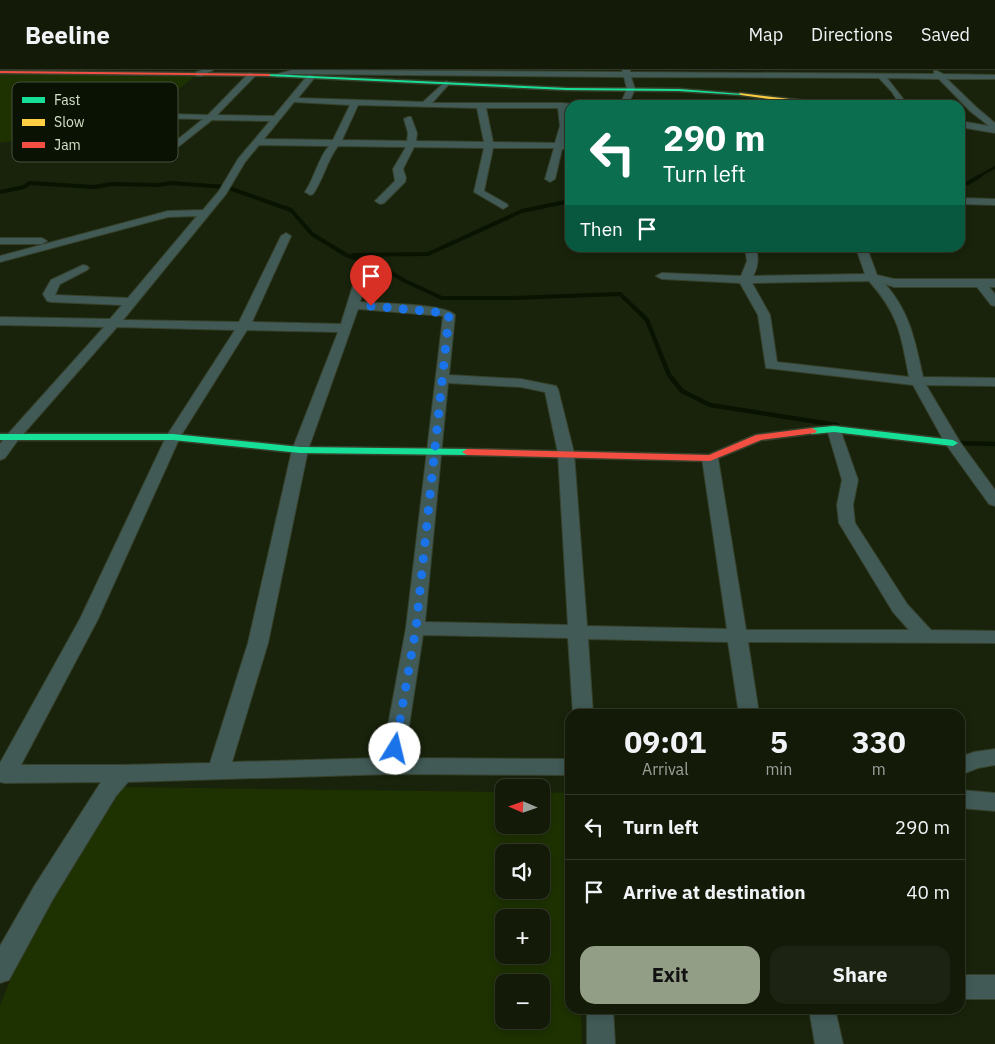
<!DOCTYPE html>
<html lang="en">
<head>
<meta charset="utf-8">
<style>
	body { margin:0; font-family:"IBM Plex Sans",sans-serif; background:#1c2312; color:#f1f3f6; height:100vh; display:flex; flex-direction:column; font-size:19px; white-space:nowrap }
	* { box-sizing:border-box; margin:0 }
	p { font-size:16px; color:#9da19c }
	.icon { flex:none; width:28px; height:28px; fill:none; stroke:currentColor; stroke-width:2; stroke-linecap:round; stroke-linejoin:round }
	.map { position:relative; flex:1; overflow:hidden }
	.panel { position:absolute; left:565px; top:639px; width:400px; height:305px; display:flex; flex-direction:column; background:#131a08; border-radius:15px; box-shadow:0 2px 8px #0003,0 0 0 1px #323829 }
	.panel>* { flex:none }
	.hud { position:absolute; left:565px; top:30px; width:400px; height:152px; border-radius:15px; box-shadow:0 2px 8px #0003,0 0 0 1px #323829; background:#0b6e4f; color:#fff; overflow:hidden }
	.needle { width:32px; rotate:272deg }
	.buttons { position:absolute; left:495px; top:709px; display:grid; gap:10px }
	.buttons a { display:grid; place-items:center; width:55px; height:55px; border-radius:10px; background:#131a08; box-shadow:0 2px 8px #0003,0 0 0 1px #323829; font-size:25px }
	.pin { position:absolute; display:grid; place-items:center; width:42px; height:42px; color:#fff; margin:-51px -21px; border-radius:50% 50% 50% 0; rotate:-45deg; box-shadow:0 0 5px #0007 }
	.pin .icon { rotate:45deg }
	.me { position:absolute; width:55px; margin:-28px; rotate:9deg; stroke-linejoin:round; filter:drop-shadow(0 0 4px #0008) }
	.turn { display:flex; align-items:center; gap:18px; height:105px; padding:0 15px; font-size:22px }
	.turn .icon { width:65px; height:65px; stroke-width:2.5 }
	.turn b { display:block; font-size:35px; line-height:42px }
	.then { display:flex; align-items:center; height:48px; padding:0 15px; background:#0003; gap:10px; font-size:19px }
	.eta { display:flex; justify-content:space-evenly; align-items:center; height:85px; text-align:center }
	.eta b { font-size:30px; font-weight:800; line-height:35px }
	.cta { display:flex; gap:10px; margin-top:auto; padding:10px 15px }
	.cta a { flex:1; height:58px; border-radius:15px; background:#939e86; color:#111; font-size:20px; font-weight:800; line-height:58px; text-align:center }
	.cta a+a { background:#1c2312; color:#f1f3f6 }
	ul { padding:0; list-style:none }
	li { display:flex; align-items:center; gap:15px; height:65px; padding:0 15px; border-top:1px solid #323829 }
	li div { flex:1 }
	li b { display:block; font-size:19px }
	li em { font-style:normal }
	header { display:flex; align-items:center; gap:30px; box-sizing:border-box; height:70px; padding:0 25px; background:#131a08; border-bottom:1px solid #323829 }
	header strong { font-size:24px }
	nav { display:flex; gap:28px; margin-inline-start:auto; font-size:18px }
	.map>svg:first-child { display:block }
</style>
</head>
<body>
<header>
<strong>Beeline</strong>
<nav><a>Map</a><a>Directions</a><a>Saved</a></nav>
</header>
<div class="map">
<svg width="995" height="974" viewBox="0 0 995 974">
	<rect width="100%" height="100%" fill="#19230b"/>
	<!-- built -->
	<path fill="#1d3101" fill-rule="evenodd" d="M0,4l195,2 -52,42 -75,-1 -20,19 -48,7z
		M123,717l381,5v33h37v-33l29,1v216h11l1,35h-582v-39l28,-69zM504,782h37v38h-37zM504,848h37v37h-37zM504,912h37v38h-37z"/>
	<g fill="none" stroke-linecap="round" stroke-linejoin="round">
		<!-- stream-far2 -->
		<path stroke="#091301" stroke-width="2.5" d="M978,107l17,-10"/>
		<!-- stream-far1 -->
		<path stroke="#091301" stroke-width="4" d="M960,113h8l12,-7
			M0,122l24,-5 6,-4 64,4 18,-3 46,1 13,-2 55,4 65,23 21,24 34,21 34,11 25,15 37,17h70l108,-4 23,22
			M353,185l75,-1 94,-43 48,-10"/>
		<!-- stream -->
		<path stroke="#091301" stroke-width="4.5" d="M641,244l6,6 22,55 13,16 28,14 127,20
			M957,373l38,1"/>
		<!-- street casing -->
		<g stroke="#36402b" stroke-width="2">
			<path id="street" d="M203,0h10l-11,6h-6v-4z
				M293,0l330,2 -1,-2h8v2l304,2v-3h3l6,3 52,1v4h-48l29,28 19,16v10l-35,-6v-6l29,5 -19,-15 -31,-32 -52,-1 21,27h-8l-8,-13 -13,-14 -248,-1 4,12 -7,16h-8l7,-16 -3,-12 -330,-3 -17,3 -4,-2z
				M249,3l7,2 -39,40 57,1 34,-41h3l4,2 -17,21 125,4 23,-21 4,2 -18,20h130l11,1 -3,1v3h-4l2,18 -4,17h6v6h-8l-7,30 -5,3 -5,-3 9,-31h-61l-9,43 23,13 1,2 -5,3 -29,-17 10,-44 -70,-1 -11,22 3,9 -1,4 -21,21 -4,1 -5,-3 20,-20 -2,-12 13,-22 -68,-1c-11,14 -14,32 -25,48l-3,1 -5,-3c10,-15 13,-33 24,-46l-70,-1 -14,17 -19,32 -103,126 116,2 42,-86 5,-3 5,3 -39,86 89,2 16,-52 6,-3 6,3 -9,30c17,1 86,2 95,13l-6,60 72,4 35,7 2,3 16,64 13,173 140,3 -25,-171 3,-3h10l3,3 28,172h163l-16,-18 -54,-89 -2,-18 5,-25 -15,-51 2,-3h10l19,54 -5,25 2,18 52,81 24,26 64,1v12l-247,-1 11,72h-20l-11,-72 -140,-3 5,75h-20l-5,-76 -145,-3 -19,123 166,1v16l-178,-1 -264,8 -12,14 -63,103 -44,81 -9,3v-37l35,-61 66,-103 -96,1 -5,-1v-19l80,-144 86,-182 69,-107 -118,-3 -99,113 -13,18 -5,2v-16l8,-10 96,-107 -104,-2v-8l110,2 12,-14 -71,-3 -4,-1 -4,-7 8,-14 32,-15 4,1 2,2 -2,2 -27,14 -5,11 73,3 69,-82 -29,1 -168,45v-6l168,-45 35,-1 16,-19 19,-32 32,-38 -58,-1 -48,38 -5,-3 2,-2 42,-34c-20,0 -41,-3 -59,5 -21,8 -33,24 -56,30l-4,-3 22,-10 27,-19 11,-4 23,-4 41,1zM294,32l56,3 -17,35 -69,-1zM358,35l119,3 7,34 -68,-1 1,-8 -6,-16h-3l-4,2 4,14 -1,8 -65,-1zM486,38h72l2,18 -5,17 -62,-1zM358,239l85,7 -37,312 -24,130 -150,4 36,-119 40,-193zM247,260l91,2 -46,118 -44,193 -38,120 -88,2h-101l77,-146 82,-182zM448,313l73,4 24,5 13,61 10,172 -143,-3z
				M768,32h3v3h-82l4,-2z
				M960,128l35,1v6l-35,-1z
				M0,168h42l5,3 -5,3h-42z
				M745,178h11c3,10 2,19 -3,28l112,-2 -9,-26h11l10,27 17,4h101v8h-6l6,7v12l-4,-1 -14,-18h-83l-9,-3c25,28 30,57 38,93l72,1v8l-69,-1 34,57 35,48v16l-6,-2 -44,-61 -32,-58 -147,-17 -8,-53 -18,-32 -78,-4 -6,-3 6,-3 79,3 6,-15zM869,211c30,34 32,53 40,96l-132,-15 -7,-47 -18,-32z
				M995,679v16l-17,3 -18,7v-18l14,-5z
				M960,720l35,3v18l-35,-3z
				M960,905h35v24h-35z
				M587,939h26l2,35h-28z
				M809,939h26l8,35h-28z"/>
		</g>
		<!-- fast casing -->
		<g stroke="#36402b" stroke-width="3">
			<path id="fast" d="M267,4l300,14 112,1 64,5 -2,1 -62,-4 -112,-1 -298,-14z
				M834,356l119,14 5,3 -5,3 -119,-14 -22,2 -5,-3 5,-3z
				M0,364h173l127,13 167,2 5,3 -5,3 -167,-2 -127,-13h-173z"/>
		</g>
		<!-- slow casing -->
		<g stroke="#36402b" stroke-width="3">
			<path id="slow" d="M739,23l85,10 3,2h-15l-71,-10z"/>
		</g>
		<!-- jam casing -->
		<g stroke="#36402b" stroke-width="3">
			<path id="jam" d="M0,1l269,3 2,1 -2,1 -269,-3z
				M812,358l5,3 -2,2 -54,7 -51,21 -243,-6 -5,-3 5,-3 242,6 47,-20z"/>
		</g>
		<!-- street -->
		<use href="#street" fill="#415a56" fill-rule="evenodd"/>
		<!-- fast -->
		<use href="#fast" fill="#16e098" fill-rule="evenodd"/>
		<!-- slow -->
		<use href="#slow" fill="#ffcf43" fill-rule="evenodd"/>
		<!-- jam -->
		<use href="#jam" fill="#f24e42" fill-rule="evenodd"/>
	</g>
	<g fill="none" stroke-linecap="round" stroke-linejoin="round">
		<!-- route -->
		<path stroke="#1a73e8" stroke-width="9" stroke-dasharray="0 16.2" d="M371,236l75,7 3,2 -33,313 -21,121"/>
	</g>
	<!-- legend -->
	<rect x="12" y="12" width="166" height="80" rx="8" fill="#0a1203" stroke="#47503e" stroke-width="1"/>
	<rect x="22" y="27" width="23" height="6" fill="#16e098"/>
	<rect x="22" y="49" width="23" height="7" fill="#ffcf43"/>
	<rect x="22" y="72" width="23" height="6" fill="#f24e42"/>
	<g font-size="14" fill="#d4e0c8">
		<text x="54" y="35">Fast</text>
		<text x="54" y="57">Slow</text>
		<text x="54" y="80">Jam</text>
	</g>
</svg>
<div class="buttons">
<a><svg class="needle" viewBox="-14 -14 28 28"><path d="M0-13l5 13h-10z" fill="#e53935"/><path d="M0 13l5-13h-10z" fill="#9da19c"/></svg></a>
<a><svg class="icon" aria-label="sound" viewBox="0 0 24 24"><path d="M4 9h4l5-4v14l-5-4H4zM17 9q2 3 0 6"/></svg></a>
<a>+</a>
<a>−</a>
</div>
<div class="pin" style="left:371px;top:236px;background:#d93025"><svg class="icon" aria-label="arrive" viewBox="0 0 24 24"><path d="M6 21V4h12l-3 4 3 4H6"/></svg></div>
<svg class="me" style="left:395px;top:679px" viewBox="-20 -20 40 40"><circle r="19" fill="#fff"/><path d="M0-13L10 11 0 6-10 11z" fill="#1a73e8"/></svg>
<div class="hud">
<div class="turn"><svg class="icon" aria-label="left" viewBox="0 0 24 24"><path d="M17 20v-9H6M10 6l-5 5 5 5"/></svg><div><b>290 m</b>Turn left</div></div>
<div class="then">Then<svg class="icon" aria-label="arrive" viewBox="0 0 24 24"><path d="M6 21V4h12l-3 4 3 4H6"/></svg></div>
</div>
<section class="panel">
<div class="eta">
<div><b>09:01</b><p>Arrival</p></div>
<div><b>5</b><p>min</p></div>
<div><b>330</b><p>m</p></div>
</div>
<ul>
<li><svg class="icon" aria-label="left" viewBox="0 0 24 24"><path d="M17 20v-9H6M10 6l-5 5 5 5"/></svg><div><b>Turn left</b></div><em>290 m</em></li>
<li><svg class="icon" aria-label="arrive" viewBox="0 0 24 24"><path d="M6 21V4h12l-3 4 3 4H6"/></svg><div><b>Arrive at destination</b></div><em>40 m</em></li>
</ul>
<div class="cta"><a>Exit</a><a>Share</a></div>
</section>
</div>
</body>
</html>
